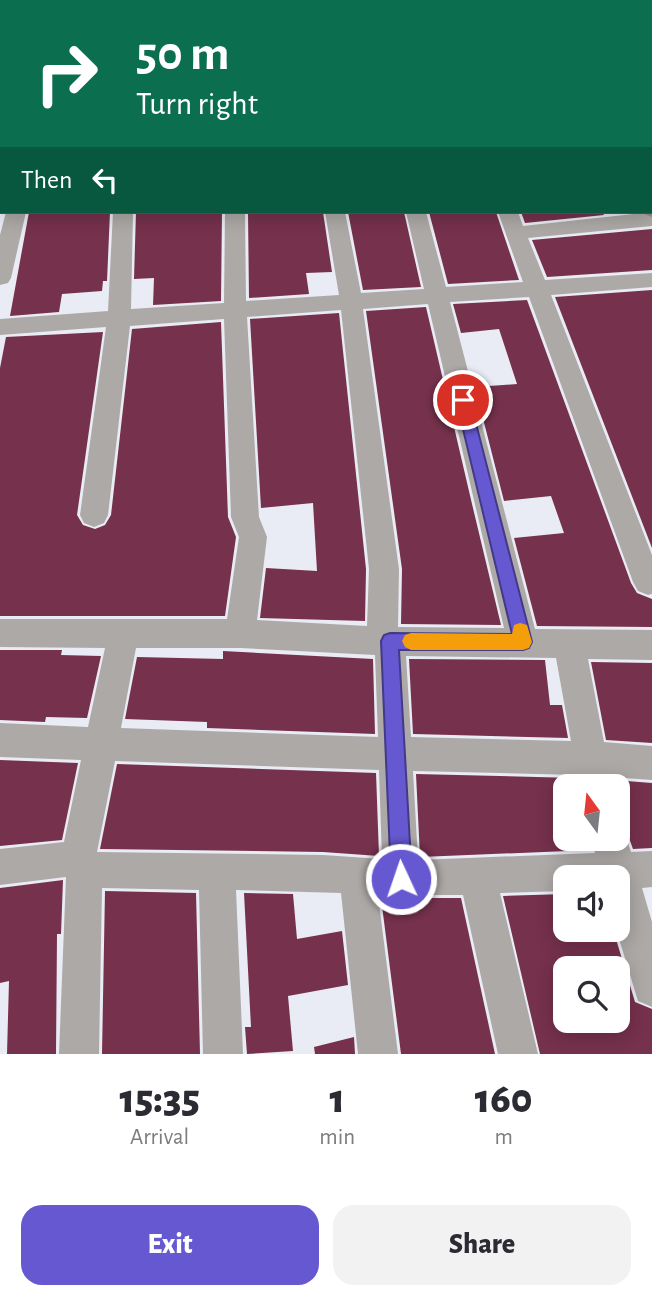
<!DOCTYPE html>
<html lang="en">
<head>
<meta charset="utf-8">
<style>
	body { margin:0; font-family:"Alegreya Sans",sans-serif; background:#f2f2f3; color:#2b2b33; height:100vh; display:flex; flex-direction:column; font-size:26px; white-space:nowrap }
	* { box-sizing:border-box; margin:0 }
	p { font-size:23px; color:#7c7c81 }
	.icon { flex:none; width:38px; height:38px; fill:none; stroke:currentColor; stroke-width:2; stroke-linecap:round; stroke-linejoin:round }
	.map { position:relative; height:1054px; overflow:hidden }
	.drawer { display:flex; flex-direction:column; background:#fff; flex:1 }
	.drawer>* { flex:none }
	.hud { position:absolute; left:0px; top:0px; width:653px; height:214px; box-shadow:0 4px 18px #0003; background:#0b6e4f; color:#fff; overflow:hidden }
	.needle { width:46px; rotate:345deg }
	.fabs { position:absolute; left:553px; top:774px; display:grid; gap:14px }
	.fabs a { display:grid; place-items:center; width:77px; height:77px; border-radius:14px; background:#fff; box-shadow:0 4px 18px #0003; font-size:35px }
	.pin { position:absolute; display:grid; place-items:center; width:60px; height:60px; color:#fff; margin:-30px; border:4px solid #fff; border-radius:50%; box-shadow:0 2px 7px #0007 }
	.me { position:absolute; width:77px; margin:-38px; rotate:357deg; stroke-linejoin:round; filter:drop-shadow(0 0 5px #0008) }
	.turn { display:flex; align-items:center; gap:24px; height:147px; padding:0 21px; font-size:32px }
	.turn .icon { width:91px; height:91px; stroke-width:2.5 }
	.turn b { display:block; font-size:49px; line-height:60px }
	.then { display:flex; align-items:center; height:66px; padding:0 21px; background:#0003; gap:14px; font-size:26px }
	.eta { display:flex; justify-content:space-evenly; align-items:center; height:119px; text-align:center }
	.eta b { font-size:42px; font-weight:800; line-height:49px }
	.cta { display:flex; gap:14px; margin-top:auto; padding:14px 21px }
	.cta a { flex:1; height:80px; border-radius:21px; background:#6658d1; color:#fff; font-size:28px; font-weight:800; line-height:80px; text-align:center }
	.cta a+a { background:#f2f2f3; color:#2b2b33 }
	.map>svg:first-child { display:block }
</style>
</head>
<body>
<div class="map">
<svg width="652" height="1054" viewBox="0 0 652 1054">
	<rect width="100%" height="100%" fill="#e9ecf5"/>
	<!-- building -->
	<path fill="#76314c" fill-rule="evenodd" d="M29,212h81l-3,69h-4l-1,10 -40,3 -3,18 -49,4z
		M136,212h86l-1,89 -68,4 1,-27 -20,1z
		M248,212h75l9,60 -26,1 3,21 -60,4z
		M348,212h56l17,75 -58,3z
		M429,212h67l23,68 -71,4z
		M521,212h81l2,3 -79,8z
		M652,229v41l-105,7 -15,-37z
		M652,290v258l-97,-251z
		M527,300l104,283 6,10 15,6v28l-115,-1 -23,-88 50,-5 -13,-37 -47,5 -29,-114 42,-3 -18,-55 -38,4 -8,-29z
		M426,307l46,197 29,121 -100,-1 1,-55 -36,-258z
		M339,313l27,256 -1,52 -105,-3 6,-50 51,3 -4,-68 -52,5 -11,-189z
		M221,322l7,195 8,20 -11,79h-225v-248l6,-31 97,-5 -26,183 6,10 12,4 10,-4 6,-10 21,-186z
		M0,650h62l-1,5 40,1 -14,62 -41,-1 -1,5 -45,-2z
		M223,651l150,8 2,75 -168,-6v-6l-82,-3 12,-62 86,2z
		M409,659l136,1 5,45h12l6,33 -155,-4z
		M591,662l61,1v80l-46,-3z
		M0,760l78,3 -16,77 -62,6z
		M117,764l259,9 3,83 -56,-4 -223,-3z
		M416,774l159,4 1,8h-11v52h24l3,12 -172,7z
		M614,780l38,3v65l-19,1 -9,-25 -4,-2 -2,-36z
		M63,880l-2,54h-4l-1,120h-49l2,-73 -9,2v-95z
		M105,891l91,2 4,161h-98z
		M244,893l49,1 4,45 45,-8 6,54 -60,11 5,55 -46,3 -2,-27h6z
		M565,894v35h48l22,73 17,7v45h-112l-37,-158zM565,968h53v52h-24l-29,6z
		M381,898h80l34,156h-94z
		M354,1037l1,17h-40l-1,-7z"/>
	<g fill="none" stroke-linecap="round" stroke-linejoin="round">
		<!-- street -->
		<path fill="#ada9a7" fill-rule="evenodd" d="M0,0l8,2h-6v7z
			M578,0h22l1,2h-21z
			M651,10h1v10h-1z
			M2,40v11l-2,1v-11z
			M651,59h1v10h-1z
			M651,114h1v10h-1z
			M651,179h1v13h-1z
			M0,187h2l-2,13z
			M6,212h20l-15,66 -3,5 -8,2v-50z
			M113,212h20l-2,97 93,-6 1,-91h20l1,89 93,-6 -14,-83h20l16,81 63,-4 -18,-77h20l20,75 77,-5 -25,-70h20l5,14 129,-14v14l-124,12 17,42 107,-7v14l-101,8 101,260v39l-4,1 -10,-4 -5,-9 -104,-285 -79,5 85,327 117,1v30l-64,-1 16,83 48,4v34l-41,-3 2,9h-34l-2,-11 -164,-4 5,89 177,-7 -4,-15h27v-14l4,1 9,27 21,-1v36l-10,1 10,34v85l-14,-6 -22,-72 2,-52h-53v14l-65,2 38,161h-40l-35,-159h-85l20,159h-40l-17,-161 -105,-3 7,164h-40l-4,-164 -97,-2 -3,166h-40l7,-177 -66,8v-36l64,-7 17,-82 -81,-3v-34l88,4 17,-79 -105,-1v-28h227l12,-82 -8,-20 -7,-198 -94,7 -22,189 -4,8 -10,4 -10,-4 -4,-8 26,-188 -106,8v-16l108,-8zM428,304l76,324 -106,-1 1,-58 -36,-260zM341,310l28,259 -2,57 -110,-6 10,-83 -8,-20 -12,-200zM136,648h104l135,7 3,82 -257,-9zM406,656l150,2 15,83 -160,-4zM115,761l264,9 3,89 -59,-4 -226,-3z"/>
		<!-- secondary -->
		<path fill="#8e8885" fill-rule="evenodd" d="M271,0h22l1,2h-22z
			M598,0h20l-21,2z
			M652,199v18l-12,-5h11z"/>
	</g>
	<!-- route -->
	<path fill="#6658d1" stroke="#423988" stroke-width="2" d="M463,395l7,5 62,242 -3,6 -6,2h-124l13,229 -3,8 -8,3 -7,-3 -3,-8 -10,-238 3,-6 6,-2 122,1 -56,-234z"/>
	<!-- slow -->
	<path fill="#f59e0b" d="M520,623l7,2 5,17 -3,6 -6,2h-112l-6,-3 -3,-6 3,-6 6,-2 101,1 2,-9z"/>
</svg>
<div class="fabs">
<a><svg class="needle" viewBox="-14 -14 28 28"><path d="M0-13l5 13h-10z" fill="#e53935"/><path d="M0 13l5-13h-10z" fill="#7c7c81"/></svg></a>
<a><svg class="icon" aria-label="sound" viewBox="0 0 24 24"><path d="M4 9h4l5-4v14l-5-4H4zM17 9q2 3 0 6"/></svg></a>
<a><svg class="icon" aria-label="search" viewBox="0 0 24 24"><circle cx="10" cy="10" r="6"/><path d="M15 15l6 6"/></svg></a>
</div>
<div class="pin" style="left:463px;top:400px;background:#d93025"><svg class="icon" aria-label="arrive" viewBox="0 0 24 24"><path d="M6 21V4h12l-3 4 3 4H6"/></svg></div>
<svg class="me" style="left:401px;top:879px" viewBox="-20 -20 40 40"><circle r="17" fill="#6658d1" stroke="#fff" stroke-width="3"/><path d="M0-11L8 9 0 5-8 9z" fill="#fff"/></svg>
<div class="hud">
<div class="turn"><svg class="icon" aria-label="right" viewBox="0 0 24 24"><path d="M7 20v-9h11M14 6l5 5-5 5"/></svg><div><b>50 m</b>Turn right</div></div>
<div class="then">Then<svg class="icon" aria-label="left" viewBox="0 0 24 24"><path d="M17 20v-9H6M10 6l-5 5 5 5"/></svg></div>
</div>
</div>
<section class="drawer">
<div class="eta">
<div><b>15:35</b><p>Arrival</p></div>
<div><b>1</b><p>min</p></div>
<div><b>160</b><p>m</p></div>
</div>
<div class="cta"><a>Exit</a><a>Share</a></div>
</section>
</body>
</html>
